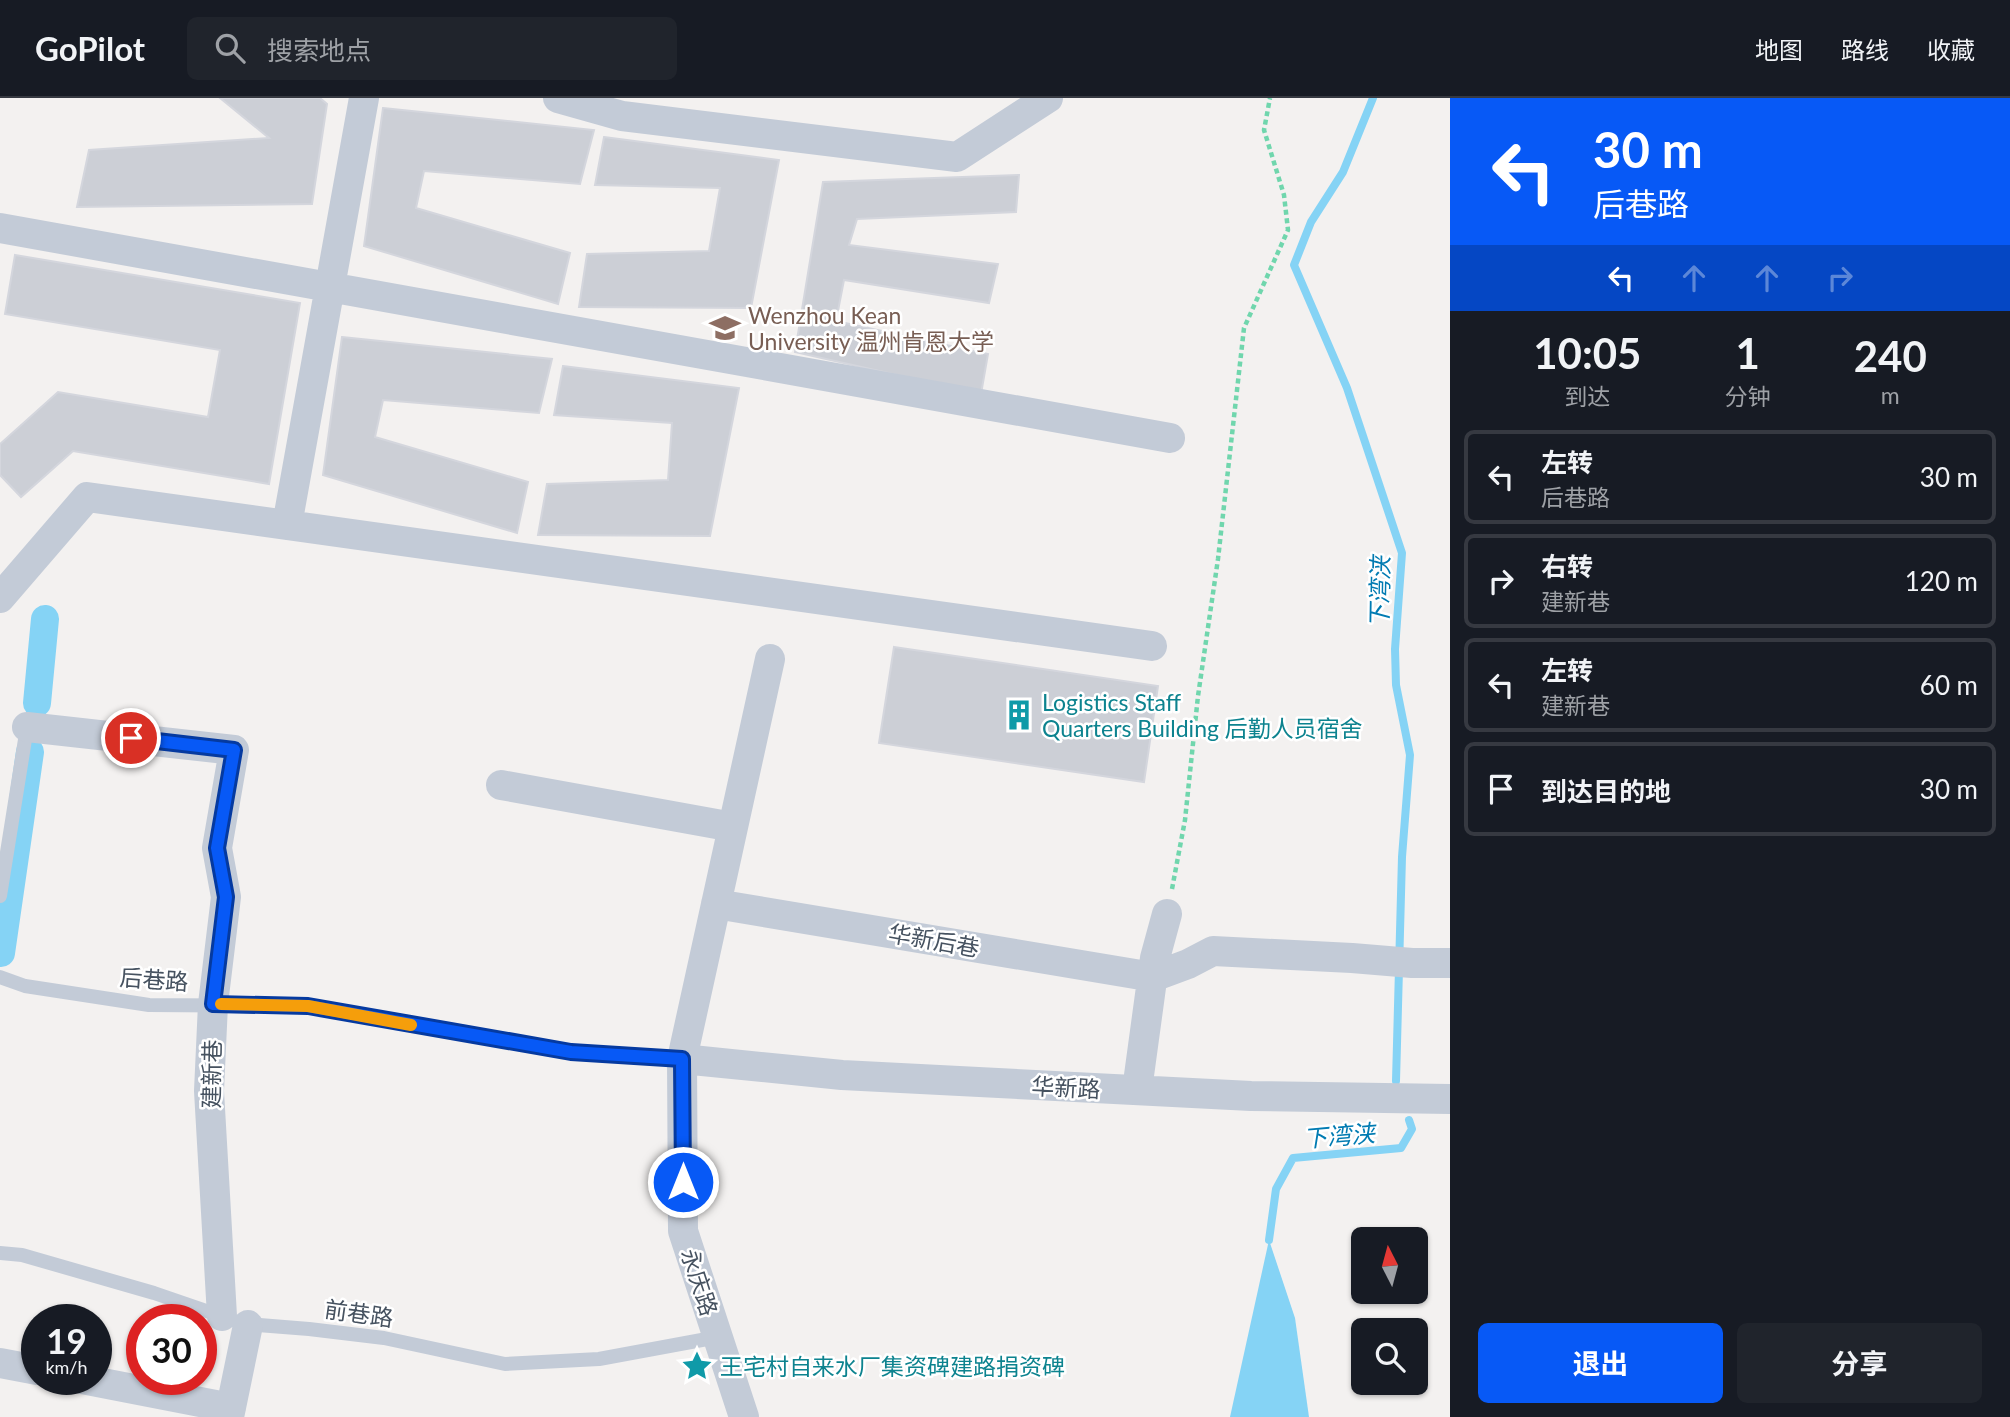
<!DOCTYPE html>
<html lang="zh">
<head>
<meta charset="utf-8">
<style>
	body { margin:0; font-family:Lato,"Noto Sans SC",sans-serif; background:#20242c; color:#f1f3f6; height:100vh; display:flex; flex-direction:column; font-size:26px; white-space:nowrap }
	* { box-sizing:border-box; margin:0 }
	p { font-size:23px; color:#9ea1a6 }
	.icon { flex:none; width:38px; height:38px; fill:none; stroke:currentColor; stroke-width:2; stroke-linecap:round; stroke-linejoin:round }
	.map { position:relative; flex:1; overflow:hidden }
	.panel { display:flex; flex-direction:column; background:#171b24; width:560px }
	.panel>* { flex:none }
	.top-card { background:#0759f6; color:#fff; overflow:hidden }
	.needle { width:46px; rotate:354deg }
	.controls { position:absolute; left:1351px; top:1129px; display:grid; gap:14px }
	.controls a { display:grid; place-items:center; width:77px; height:77px; border-radius:10px; background:#171b24; box-shadow:0 2px 5px #0004; font-size:35px }
	.speed { position:absolute; left:21px; top:1206px; display:flex; gap:14px; font-size:35px; font-weight:700; text-align:center }
	.speed>* { display:grid; place-content:center; width:91px; height:91px; border-radius:50%; background:#171b24; box-shadow:0 2px 5px #0004; line-height:1 }
	.speed small { font-size:18px; font-weight:400 }
	.speed .limit { border:10px solid #d22; background:#fff; color:#111 }
	.pin { position:absolute; display:grid; place-items:center; width:60px; height:60px; color:#fff; margin:-30px; border:4px solid #fff; border-radius:50%; box-shadow:0 2px 7px #0007 }
	.me { position:absolute; width:77px; margin:-38px; rotate:0deg; stroke-linejoin:round; filter:drop-shadow(0 0 5px #0008) }
	.turn { display:flex; align-items:center; gap:24px; height:147px; padding:0 28px; font-size:32px }
	.turn .icon { width:91px; height:91px; stroke-width:2.5 }
	.turn b { display:block; font-size:49px; line-height:60px }
	.lanes { display:flex; align-items:center; height:66px; padding:0 28px; background:#0003; justify-content:center; gap:35px; direction:ltr }
	.lanes .off { opacity:.35 }
	.eta { display:flex; justify-content:space-evenly; align-items:center; height:119px; text-align:center }
	.eta b { font-size:42px; font-weight:700; line-height:49px }
	.primary-button { display:flex; gap:14px; margin-top:auto; padding:14px 28px }
	.primary-button a { flex:1; height:80px; border-radius:10px; background:#0759f6; color:#fff; font-size:28px; font-weight:700; line-height:80px; text-align:center }
	.primary-button a+a { background:#20242c; color:#f1f3f6 }
	ul { padding:0; list-style:none }
	li { display:flex; align-items:center; gap:21px; height:94px; margin:0 14px 10px; padding:0 14px; border:4px solid #363941; border-radius:10px }
	li div { flex:1 }
	li b { display:block; font-size:26px }
	li em { font-style:normal }
	header { display:flex; align-items:center; gap:42px; box-sizing:border-box; height:98px; padding:0 35px; background:#171b24; border-bottom:2px solid #363941 }
	header strong { font-size:33px }
	nav { display:flex; gap:38px; margin-inline-start:auto; font-size:24px }
	.search { width:490px; height:63px; background:#20242c; display:flex; align-items:center; gap:18px; box-sizing:border-box; padding:0 24px; border-radius:10px; color:#9ea1a6; font-size:26px }
	main { display:flex; flex:1; min-height:0 }
	.map>svg:first-child { display:block }
</style>
</head>
<body>
<header>
<strong>GoPilot</strong>
<div class="search"><svg class="icon" aria-label="search" viewBox="0 0 24 24"><circle cx="10" cy="10" r="6"/><path d="M15 15l6 6"/></svg>搜索地点</div>
<nav><a>地图</a><a>路线</a><a>收藏</a></nav>
</header>
<main>
<div class="map">
<svg width="1450" height="1319" viewBox="0 0 1450 1319">
	<rect width="100%" height="100%" fill="#f3f1f0"/>
	<!-- water -->
	<path fill="#85d3f5" d="M1269,1142l26,78 14,99h-79z"/>
	<g fill="none" stroke-linecap="round" stroke-linejoin="round">
		<!-- stream -->
		<path stroke="#85d3f5" stroke-width="8" d="M1373,0l-30,74 -32,50 -17,43 53,123 55,165 -7,96 1,36 14,70 -8,102 -6,224
			M1269,1142l7,-51 17,-31 108,-10 11,-19 -3,-9"/>
		<!-- canal -->
		<path stroke="#85d3f5" stroke-width="28" d="M37,605l8,-84
			M1,855l29,-201"/>
	</g>
	<!-- building -->
	<path fill="#cccfd6" stroke="#d4d6dd" stroke-width="2" d="M220,0h100l7,6 -15,100 -235,3 12,-57 180,-12z
		M383,10l211,22 -14,54 -156,-13 -8,37 154,45 -12,51 -194,-58z
		M604,39l175,23 -28,148 -172,-1 8,-53 122,-3 11,-63 -125,-3z
		M1019,77l-3,37 -159,7 -8,26 149,19 -9,39 -145,-23 -8,41 152,33 -7,40 -186,-42 28,-170z
		M15,157l285,48 -31,181 -196,-33 -52,46 -21,-22v-31l58,-52 150,25 12,-67 -215,-36z
		M342,239l210,22 -13,54 -156,-13 -8,37 153,45 -11,51 -194,-58z
		M563,268l176,22 -29,148 -172,-1 9,-51 121,-4 4,-57 -118,-8z
		M894,549l264,39 -14,96 -265,-39z"/>
	<g fill="none" stroke-linecap="round" stroke-linejoin="round">
		<!-- path -->
		<path stroke="#70d6ad" stroke-width="4.5" stroke-dasharray="5 3.5" stroke-linecap="butt" d="M1172,791l13,-69 13,-124 20,-137 26,-231 44,-98 -4,-35 -20,-65 6,-32"/>
		<!-- lane -->
		<path stroke="#c3cbd7" stroke-width="14" d="M0,798l27,-169
			M0,879l25,9 124,19 159,1 91,17 172,29 111,7
			M0,1155l22,2 132,38 70,24
			M246,1226l63,5 75,9 121,26 94,-5 119,-22"/>
		<!-- street -->
		<path stroke="#c3cbd7" stroke-width="30" d="M558,0l64,18 335,41 91,-59
			M0,130l1170,210
			M287,427l77,-427
			M0,500l87,-101 1065,149
			M27,629l207,23 -17,98 9,49 -13,107 -4,87 13,225
			M501,687l232,42
			M716,806l437,73 35,-13 25,-13 139,7 60,5h38
			M682,961l160,16 409,21 199,3
			M1137,992l18,-132 12,-44
			M0,1265l37,7
			M82,1281l149,29
			M229,1319l19,-92
			M744,1319l-61,-186 -1,-172 88,-400"/>
	</g>
	<g fill="none" stroke-linecap="round" stroke-linejoin="round">
		<!-- route casing -->
		<g stroke="#053aa0" stroke-width="18">
			<path id="route" d="M131,640l103,12 -17,98 9,49 -13,107 95,2 263,46 111,7 1,123"/>
		</g>
		<!-- route -->
		<use href="#route" stroke="#0759f6" stroke-width="12"/>
		<!-- slow -->
		<path stroke="#f59e0b" stroke-width="12" d="M221,906l87,2 103,19"/>
	</g>
	<!-- icons -->
	<defs>
		<g id="university-bare" transform="scale(2.415)"><path d="M0-5L7-2L0 1L-7-2ZM-4 1L0 2.5L4 1V4Q0 6-4 4Z" fill="#8d6e63" stroke="#fff" stroke-width="2.5" paint-order="stroke"/></g>
		<g id="building-bare" transform="scale(2.415)"><path d="M-4-6H4V6H1V3H-1V6H-4ZM-2.5-4.3h1.7v1.8h-1.7ZM.8-4.3h1.7v1.8H.8ZM-2.5-1h1.7V.8h-1.7ZM.8-1h1.7V.8H.8Z" fill="#0f9aa8" stroke="#fff" stroke-width="2.5" paint-order="stroke"/></g>
		<g id="sight-bare" transform="scale(2.415)"><path d="M0-6L1.8-2.2L6-1.7L2.9 1.2L3.7 5.4L0 3.3L-3.7 5.4L-2.9 1.2L-6-1.7L-1.8-2.2Z" fill="#0f9aa8" stroke="#fff" stroke-width="2.5" paint-order="stroke"/></g>
	</defs>
	<g fill-rule="evenodd">
		<use href="#university-bare" x="725" y="230"/>
		<use href="#building-bare" x="1019" y="617"/>
		<use href="#sight-bare" x="697" y="1268"/>
	</g>
	<g text-anchor="middle" dominant-baseline="central" stroke-width="5" stroke-linejoin="round" paint-order="stroke">
		<!-- education labels -->
		<g font-size="23" fill="#785e54" stroke="#fff" text-anchor="start">
			<text x="748" y="217">Wenzhou Kean<tspan x="748" dy="26">University 温州肯恩大学</tspan></text>
		</g>
		<!-- culture labels -->
		<g font-size="23" fill="#0d838f" stroke="#fff" text-anchor="start">
			<text x="1042" y="604">Logistics Staff<tspan x="1042" dy="26">Quarters Building 后勤人员宿舍</tspan></text>
			<text x="720" y="1268">王宅村自来水厂集资碑建路捐资碑</text>
		</g>
		<!-- street labels -->
		<g font-size="23" fill="#465260" stroke="#fff">
			<text transform="translate(934 842) rotate(10)">华新后巷</text>
			<text transform="translate(154 881) rotate(4)">后巷路</text>
			<text transform="translate(211 976) rotate(-89)">建新巷</text>
			<text transform="translate(1066 989) rotate(3)">华新路</text>
			<text transform="translate(700 1184) rotate(72)">永庆路</text>
			<text transform="translate(359 1215) rotate(8)">前巷路</text>
		</g>
		<!-- water labels -->
		<g font-size="24" font-style="italic" fill="#017bb2" stroke="#fff">
			<text transform="translate(1379 494) rotate(-89)">下湾浃</text>
			<text transform="translate(1339 1037) rotate(-5)">下湾浃</text>
		</g>
	</g>
</svg>
<div class="controls">
<a><svg class="needle" viewBox="-14 -14 28 28"><path d="M0-13l5 13h-10z" fill="#e53935"/><path d="M0 13l5-13h-10z" fill="#9ea1a6"/></svg></a>
<a><svg class="icon" aria-label="search" viewBox="0 0 24 24"><circle cx="10" cy="10" r="6"/><path d="M15 15l6 6"/></svg></a>
</div>
<div class="speed"><div>19<small>km/h</small></div><div class="limit">30</div></div>
<div class="pin" style="left:131px;top:640px;background:#d93025"><svg class="icon" aria-label="arrive" viewBox="0 0 24 24"><path d="M6 21V4h12l-3 4 3 4H6"/></svg></div>
<svg class="me" style="left:683px;top:1084px" viewBox="-20 -20 40 40"><circle r="17" fill="#0759f6" stroke="#fff" stroke-width="3"/><path d="M0-11L8 9 0 5-8 9z" fill="#fff"/></svg>
</div>
<section class="panel">
<div class="top-card">
<div class="turn"><svg class="icon" aria-label="left" viewBox="0 0 24 24"><path d="M17 20v-9H6M10 6l-5 5 5 5"/></svg><div><b>30 m</b>后巷路</div></div>
<div class="lanes"><svg class="icon" aria-label="left" viewBox="0 0 24 24"><path d="M17 20v-9H6M10 6l-5 5 5 5"/></svg><svg class="icon off" aria-label="ahead" viewBox="0 0 24 24"><path d="M12 20V5M6 11l6-6 6 6"/></svg><svg class="icon off" aria-label="ahead" viewBox="0 0 24 24"><path d="M12 20V5M6 11l6-6 6 6"/></svg><svg class="icon off" aria-label="right" viewBox="0 0 24 24"><path d="M7 20v-9h11M14 6l5 5-5 5"/></svg></div>
</div>
<div class="eta">
<div><b>10:05</b><p>到达</p></div>
<div><b>1</b><p>分钟</p></div>
<div><b>240</b><p>m</p></div>
</div>
<ul>
<li><svg class="icon" aria-label="left" viewBox="0 0 24 24"><path d="M17 20v-9H6M10 6l-5 5 5 5"/></svg><div><b>左转</b><p>后巷路</p></div><em>30 m</em></li>
<li><svg class="icon" aria-label="right" viewBox="0 0 24 24"><path d="M7 20v-9h11M14 6l5 5-5 5"/></svg><div><b>右转</b><p>建新巷</p></div><em>120 m</em></li>
<li><svg class="icon" aria-label="left" viewBox="0 0 24 24"><path d="M17 20v-9H6M10 6l-5 5 5 5"/></svg><div><b>左转</b><p>建新巷</p></div><em>60 m</em></li>
<li><svg class="icon" aria-label="arrive" viewBox="0 0 24 24"><path d="M6 21V4h12l-3 4 3 4H6"/></svg><div><b>到达目的地</b></div><em>30 m</em></li>
</ul>
<div class="primary-button"><a>退出</a><a>分享</a></div>
</section>
</main>
</body>
</html>
